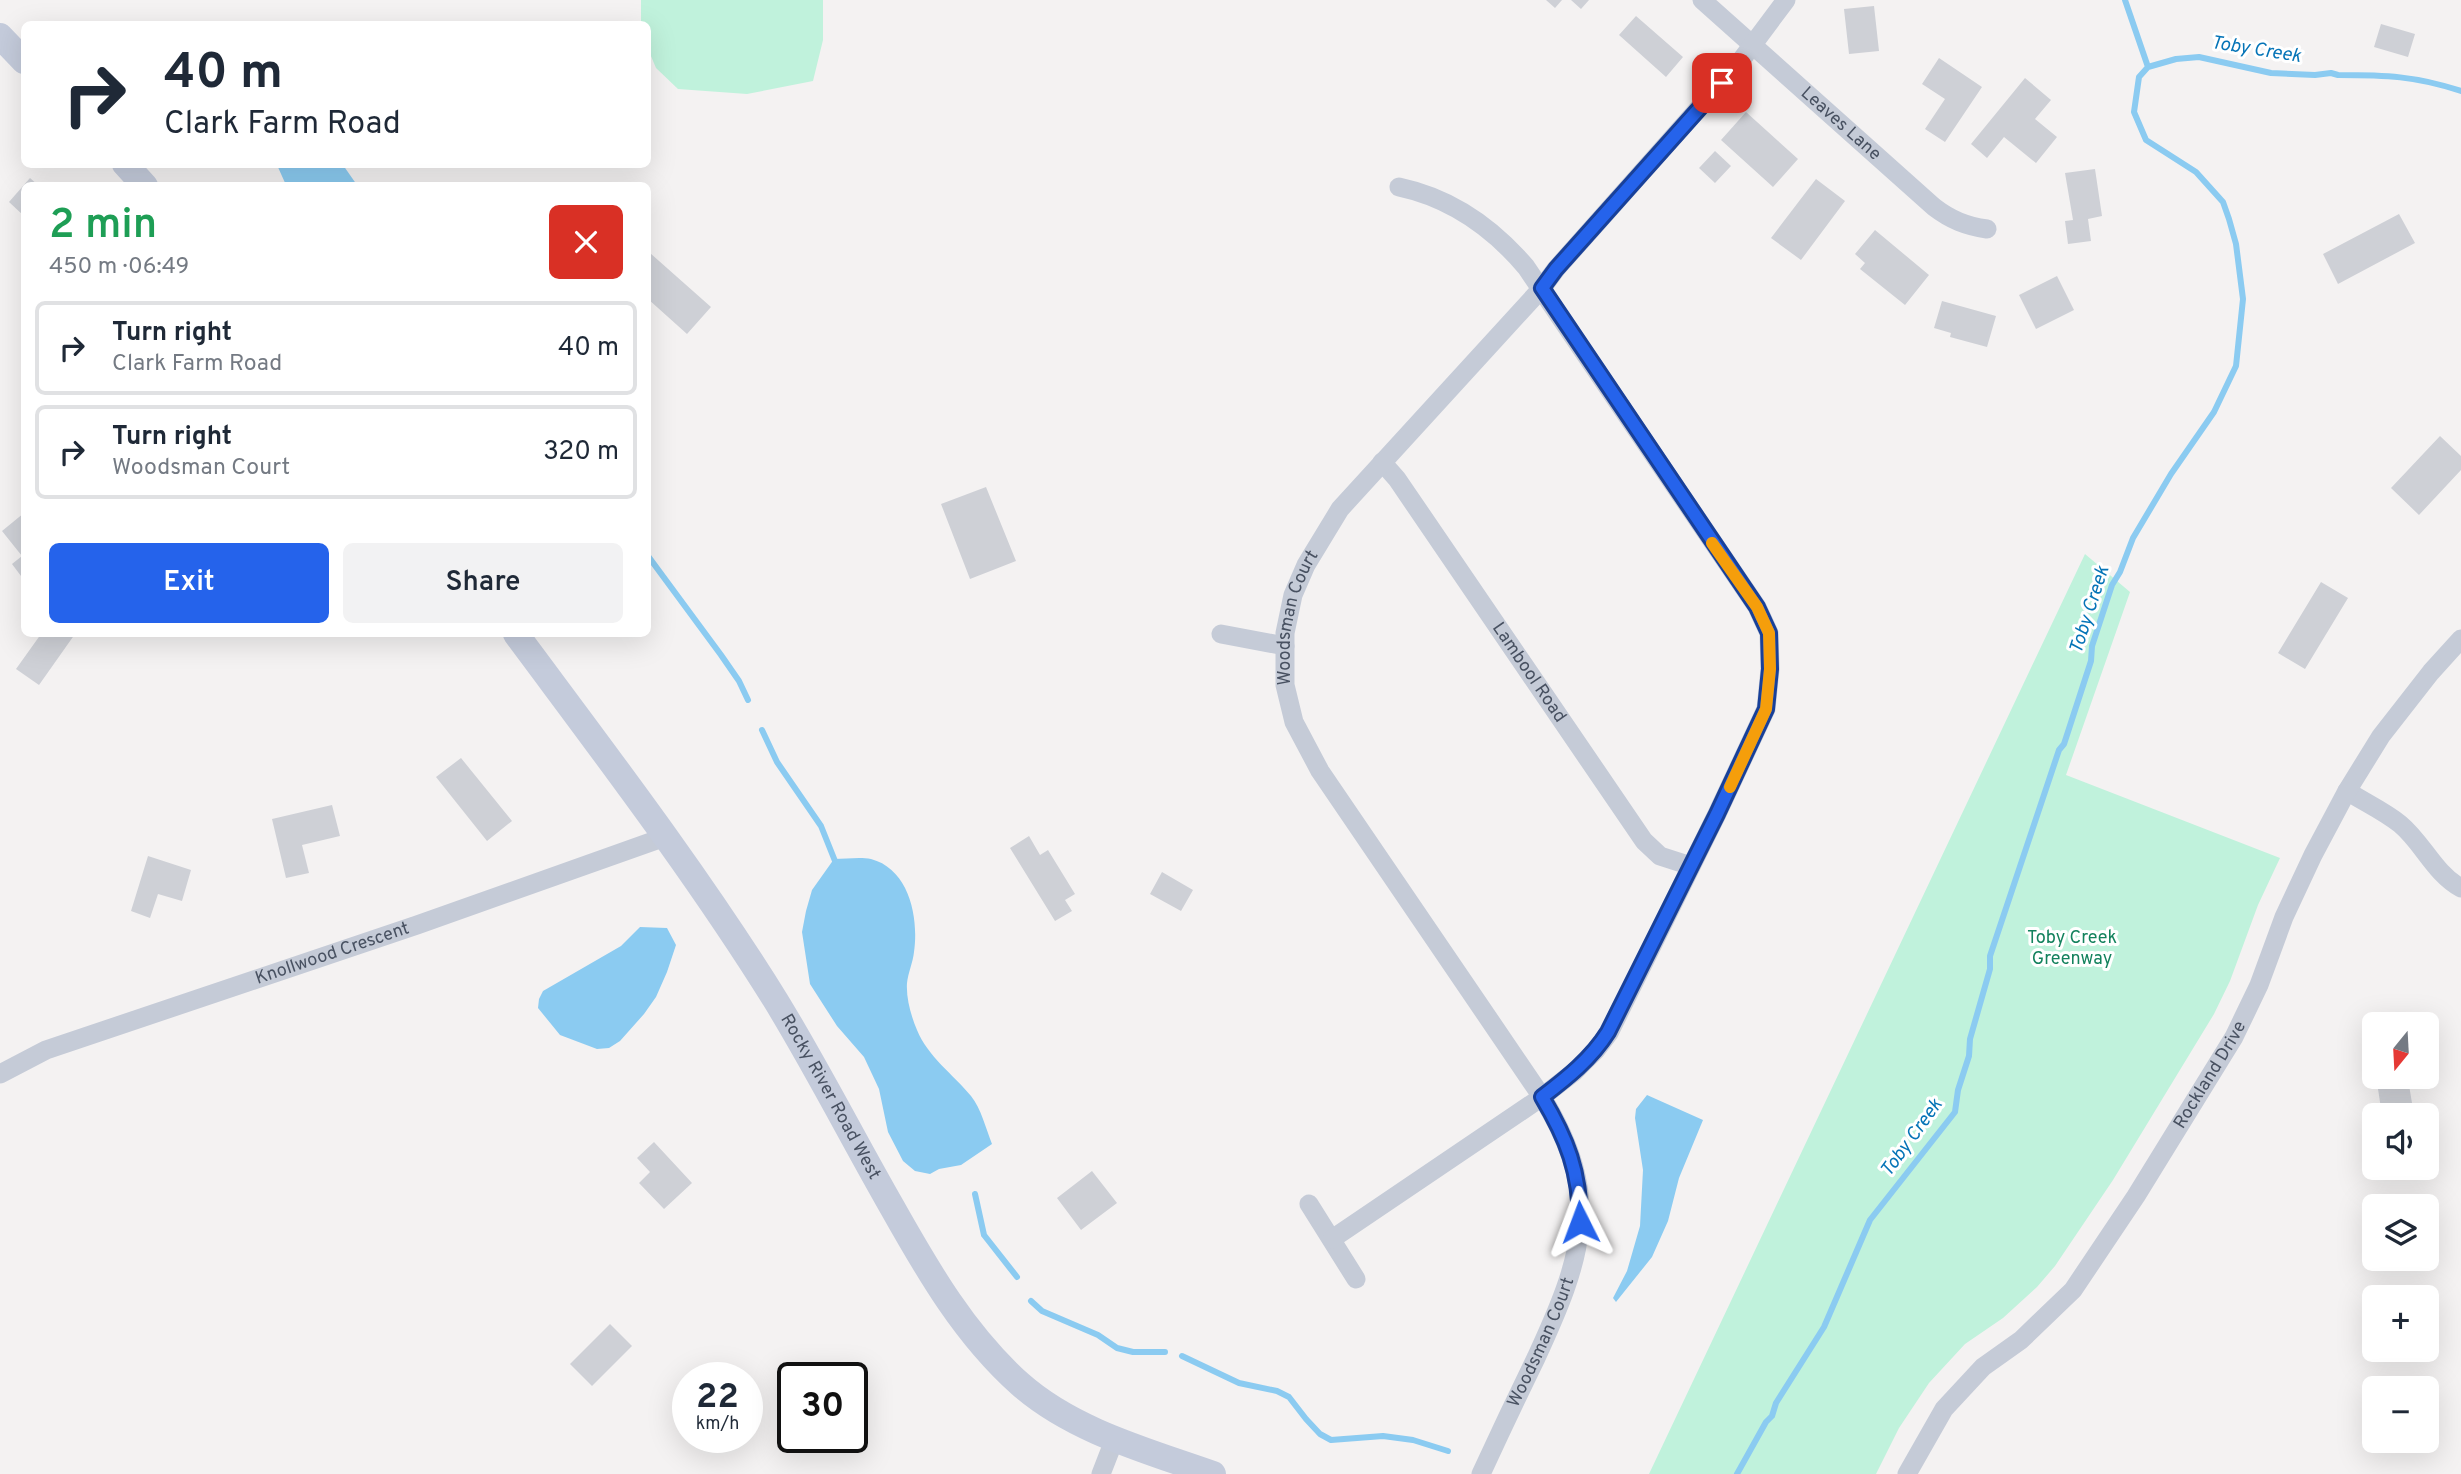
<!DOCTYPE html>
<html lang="en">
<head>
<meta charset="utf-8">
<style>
	body { margin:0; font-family:Overpass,sans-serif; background:#f2f2f3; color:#1f2937; height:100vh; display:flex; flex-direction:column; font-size:26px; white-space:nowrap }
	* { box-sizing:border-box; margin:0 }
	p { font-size:23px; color:#747a83 }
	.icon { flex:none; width:38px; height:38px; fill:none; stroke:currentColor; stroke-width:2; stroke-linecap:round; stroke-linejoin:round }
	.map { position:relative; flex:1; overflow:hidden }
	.drawer { position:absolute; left:21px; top:182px; width:630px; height:455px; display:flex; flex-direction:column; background:#fff; border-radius:10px; box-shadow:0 7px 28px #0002 }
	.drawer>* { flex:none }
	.hud { position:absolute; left:21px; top:21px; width:630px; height:147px; border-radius:10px; box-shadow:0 7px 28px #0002; background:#fff; color:#1f2937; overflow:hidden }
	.needle { width:46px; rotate:198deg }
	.tools { position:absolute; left:2362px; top:1012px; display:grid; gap:14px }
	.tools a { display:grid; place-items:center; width:77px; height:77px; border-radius:10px; background:#fff; box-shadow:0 7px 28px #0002; font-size:35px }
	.speed { position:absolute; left:672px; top:1362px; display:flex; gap:14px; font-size:35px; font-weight:700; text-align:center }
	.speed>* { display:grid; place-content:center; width:91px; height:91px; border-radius:50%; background:#fff; box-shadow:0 7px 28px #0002; line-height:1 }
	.speed small { font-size:18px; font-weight:400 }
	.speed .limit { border:4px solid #111; border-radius:10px; background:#fff; color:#111 }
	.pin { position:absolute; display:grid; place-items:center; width:60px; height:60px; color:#fff; margin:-30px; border-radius:14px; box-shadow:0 4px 10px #0006 }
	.me { position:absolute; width:77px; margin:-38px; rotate:357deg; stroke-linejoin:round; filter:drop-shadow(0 0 5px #0008) }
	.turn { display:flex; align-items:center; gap:24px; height:147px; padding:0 28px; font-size:32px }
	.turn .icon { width:91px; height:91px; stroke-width:2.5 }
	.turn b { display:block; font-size:49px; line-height:60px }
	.round { display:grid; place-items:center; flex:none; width:74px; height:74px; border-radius:10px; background:#f2f2f3 }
	.headline { display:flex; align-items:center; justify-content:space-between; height:119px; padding:0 28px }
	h1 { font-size:42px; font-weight:600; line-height:52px; color:#1e9e55 }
	.action { display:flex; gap:14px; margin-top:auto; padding:14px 28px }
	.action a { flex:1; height:80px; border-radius:10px; background:#2563eb; color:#fff; font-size:28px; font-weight:600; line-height:80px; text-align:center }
	.action a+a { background:#f2f2f3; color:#1f2937 }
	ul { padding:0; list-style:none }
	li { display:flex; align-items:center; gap:21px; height:94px; margin:0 14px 10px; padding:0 14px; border:4px solid #e0e1e3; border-radius:10px }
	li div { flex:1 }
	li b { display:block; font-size:26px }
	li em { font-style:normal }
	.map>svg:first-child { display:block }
</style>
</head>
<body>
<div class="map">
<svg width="2461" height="1474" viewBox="0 0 2461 1474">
	<rect width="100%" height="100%" fill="#f4f2f2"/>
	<!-- green -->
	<path fill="#c0f2dc" d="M641,0h182v40l-10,41 -66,13 -69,-5 -22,-21 -8,-19v-25h-7z
		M2085,554l45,38 -64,183 214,83 -22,47 -28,76 -16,33 -101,166 -58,86 -18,21 -34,31 -38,26 -36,39 -30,45 -23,46h-227z"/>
	<!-- water -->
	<path fill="#8bcbf1" d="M277,165h66l14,20h-71z
		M834,859c12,0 26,-2 37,0 38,10 48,58 43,93 -1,10 -6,21 -7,31 -1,15 4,33 10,47 11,27 36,44 54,66 10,12 15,33 21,48l-31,21 -22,4 -9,5 -15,-3 -12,-10 -15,-29 -9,-43 -15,-32 -27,-31 -27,-42 -8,-52 4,-21 6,-21z
		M640,927l27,1 9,17 -9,27 -11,25 -12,17 -24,27 -11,7 -12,1 -37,-14 -22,-27 1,-9 4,-8 78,-45z
		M1647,1095l56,25 -24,58 -11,43 -16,36 -36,45 -3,-4 14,-27 13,-45 3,-56 -8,-52 1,-9z"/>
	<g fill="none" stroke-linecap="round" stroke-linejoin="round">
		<!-- stream -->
		<path stroke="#8bcbf1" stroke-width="6" d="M2125,0l23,67
			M648,556l73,99 18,26 9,19
			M762,730l15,32 44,64 16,40
			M975,1194l9,41 33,42
			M1031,1301l11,10 56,24 19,13 16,4h32
			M1182,1356l57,27 38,8 12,6 17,22 14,15 11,6 52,-4 30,4 35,11
			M1737,1474l29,-52 6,-6 4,-13 48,-76 46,-107 85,-108 3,-22 11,-34 1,-17 20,-70v-13l69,-206 5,-6 27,-83 1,-15 20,-61 8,-13 13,-34 38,-64 43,-62 22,-46 7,-67 -7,-55 -7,-25 -6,-17 -27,-30 -50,-32 -12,-28 5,-35 9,-10 28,-8 23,-2 72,16 44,2 16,-2 7,2c47,0 78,1 123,16"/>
	</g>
	<!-- building -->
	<path fill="#ced0d6" d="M1546,0h16l-7,8z
		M1571,0h18l-8,9z
		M1874,6l5,45 -30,3 -5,-45z
		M1636,16l47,41 -17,20 -47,-42z
		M2381,24l34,10 -7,23 -34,-10z
		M1939,58l43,29 -37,55 -20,-13 20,-30 -23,-15z
		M2025,78l26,22 -16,19 22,18 -21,26 -32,-26 -17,21 -16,-14z
		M1746,112l52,47 -25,28 -52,-47z
		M1715,151l16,15 -16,17 -16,-15z
		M2095,169l7,47 -14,3 3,22 -23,3 -3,-23 8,-1 -8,-47z
		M30,178l9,8h-15v30l-15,-14z
		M1816,179l29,22 -44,59 -30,-22z
		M2399,214l16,29 -77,41 -15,-30z
		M1875,230l54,45 -24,30 -45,-36 5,-6 -10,-9z
		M650,253l61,54 -24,27 -39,-35v-43z
		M2057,276l17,34 -38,19 -17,-34z
		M1942,301l54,15 -9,31 -37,-10 1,-4 -17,-5z
		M2440,436l21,20v14l-42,45 -28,-27z
		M986,487l30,74 -46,18 -29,-75z
		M24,513v67l-12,-16 10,-8 -20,-25z
		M2321,582l27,16 -43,71 -27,-16z
		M41,634h34l-36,51 -23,-16z
		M461,758l51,63 -25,20 -51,-64z
		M332,805l8,31 -38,9 7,28 -23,5 -14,-59z
		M1029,836l11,19 8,-5 27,44 -10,6 7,11 -17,10 -45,-73z
		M148,856l43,14 -9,31 -24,-7 -8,24 -19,-7z
		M1162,872l31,18 -12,21 -31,-17z
		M2375,1028v29h-2l-4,-28z
		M2376,1076h41l-9,3 6,36h-32z
		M654,1142l38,41 -28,26 -25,-26 11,-11 -13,-14z
		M1092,1171l25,32 -36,27 -24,-32z
		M610,1324l22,22 -40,40 -22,-22z"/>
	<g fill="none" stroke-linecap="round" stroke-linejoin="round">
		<!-- street -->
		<g stroke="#c5cbd7" stroke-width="19">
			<path id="s1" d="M1702,0l232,207c17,13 32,19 53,22"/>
			<path id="s2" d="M1382,462l15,17 247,362 16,15 31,10"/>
			<path d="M1221,634l64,12"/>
			<path d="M2347,791c17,11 37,20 53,33 23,19 34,49 61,64"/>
			<path id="s3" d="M0,1074l46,-24 371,-125 248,-88"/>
			<path d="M1309,1204l47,75"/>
			<path d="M1332,1239l210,-142 32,-25 22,-22 13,-17 108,-219 49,-105 4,-40 -1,-36 -12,-26 -231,-340c-34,-40 -75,-69 -127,-80"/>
			<path d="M1101,1474l14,-36"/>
			<path id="s4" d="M1481,1474c18,-39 36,-77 55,-116 46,-100 68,-160 6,-261l-222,-326 -26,-49 -9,-37v-52l8,-38 13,-30 34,-56 202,-221 14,-19 183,-206 47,-63"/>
			<path id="s5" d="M1907,1474l37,-65 39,-42 38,-27 52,-50 63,-94 98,-159 25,-52 25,-68 29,-62 34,-64 34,-55 50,-64 30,-33"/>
		</g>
		<!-- secondary -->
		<g stroke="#c4cbdb" stroke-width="26">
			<path d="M0,36l24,25"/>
			<path d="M125,164l20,22"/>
			<path id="s6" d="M516,634c89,120 181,240 260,367 41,67 77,138 116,206 36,64 73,128 128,177 53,47 128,67 193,90"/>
		</g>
	</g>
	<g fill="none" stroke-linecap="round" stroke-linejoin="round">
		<!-- route casing -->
		<g stroke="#184099" stroke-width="18">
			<path id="route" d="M1580,1222c0,-50 -13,-83 -38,-125 25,-19 49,-38 66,-65l109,-218 49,-105 4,-40 -1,-36 -12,-26 -215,-319 14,-19 166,-186"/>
		</g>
		<!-- route -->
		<use href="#route" stroke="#2563eb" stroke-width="12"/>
		<!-- slow -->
		<path stroke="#f59e0b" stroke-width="12" d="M1712,543l45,64 12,26 1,36 -4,40 -36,78"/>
	</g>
	<g text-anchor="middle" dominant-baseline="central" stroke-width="6" stroke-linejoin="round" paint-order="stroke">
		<!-- street labels -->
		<g font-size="18" fill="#485161" stroke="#fff">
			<text stroke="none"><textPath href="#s1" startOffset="186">Leaves Lane</textPath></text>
			<text stroke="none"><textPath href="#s4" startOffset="962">Woodsman Court</textPath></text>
			<text stroke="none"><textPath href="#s2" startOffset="257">Lambool Road</textPath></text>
			<text stroke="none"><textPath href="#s3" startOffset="354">Knollwood Crescent</textPath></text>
			<text stroke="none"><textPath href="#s5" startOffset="506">Rockland Drive</textPath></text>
			<text stroke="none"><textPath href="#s6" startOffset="560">Rocky River Road West</textPath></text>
			<text stroke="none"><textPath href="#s4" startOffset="145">Woodsman Court</textPath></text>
		</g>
		<!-- park labels -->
		<g font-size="18" fill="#13825d" stroke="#fff">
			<text x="2072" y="938">Toby Creek<tspan x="2072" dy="21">Greenway</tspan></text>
		</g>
		<!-- water labels -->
		<g font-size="19" font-style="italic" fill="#0574b7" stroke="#fff">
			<text transform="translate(2256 50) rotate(9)">Toby Creek</text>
			<text transform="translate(2090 610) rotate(-72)">Toby Creek</text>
			<text transform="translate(1912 1138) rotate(-54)">Toby Creek</text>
		</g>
	</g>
</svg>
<div class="tools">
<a><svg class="needle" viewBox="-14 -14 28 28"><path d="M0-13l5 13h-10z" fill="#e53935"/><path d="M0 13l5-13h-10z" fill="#747a83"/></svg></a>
<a><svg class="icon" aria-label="sound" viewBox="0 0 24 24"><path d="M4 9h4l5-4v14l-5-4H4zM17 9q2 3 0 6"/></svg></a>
<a><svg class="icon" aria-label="layers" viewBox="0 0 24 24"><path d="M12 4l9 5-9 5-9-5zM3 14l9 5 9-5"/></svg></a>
<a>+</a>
<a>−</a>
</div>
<div class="speed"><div>22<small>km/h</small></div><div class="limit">30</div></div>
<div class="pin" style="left:1722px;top:83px;background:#d93025"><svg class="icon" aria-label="arrive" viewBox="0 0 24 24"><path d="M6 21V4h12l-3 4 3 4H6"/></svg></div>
<svg class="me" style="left:1580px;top:1222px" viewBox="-20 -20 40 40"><path d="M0-17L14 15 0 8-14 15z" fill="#2563eb" stroke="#fff" stroke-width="4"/></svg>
<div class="hud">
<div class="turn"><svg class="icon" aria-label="right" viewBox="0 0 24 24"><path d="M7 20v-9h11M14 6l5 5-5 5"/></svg><div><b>40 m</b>Clark Farm Road</div></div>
</div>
<section class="drawer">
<div class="headline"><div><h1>2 min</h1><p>450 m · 06:49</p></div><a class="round" style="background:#d93025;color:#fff"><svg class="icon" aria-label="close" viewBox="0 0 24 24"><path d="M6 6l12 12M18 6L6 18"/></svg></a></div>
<ul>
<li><svg class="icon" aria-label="right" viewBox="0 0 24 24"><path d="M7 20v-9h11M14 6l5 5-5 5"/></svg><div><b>Turn right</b><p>Clark Farm Road</p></div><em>40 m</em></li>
<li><svg class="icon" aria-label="right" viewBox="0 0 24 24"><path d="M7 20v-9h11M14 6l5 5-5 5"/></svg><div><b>Turn right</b><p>Woodsman Court</p></div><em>320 m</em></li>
</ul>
<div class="action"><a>Exit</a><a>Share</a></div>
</section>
</div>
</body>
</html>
